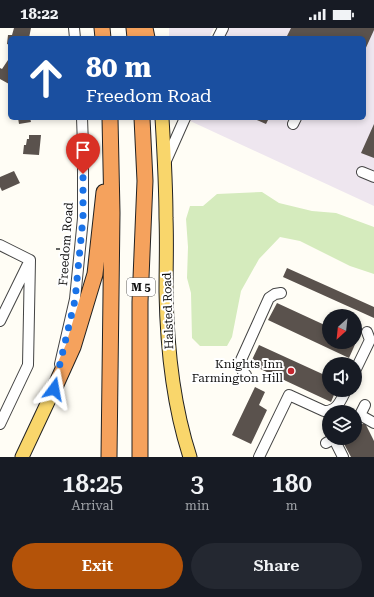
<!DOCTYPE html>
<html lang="en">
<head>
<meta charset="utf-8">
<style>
	body { margin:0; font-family:"Roboto Serif",serif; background:#242831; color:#f1f3f6; height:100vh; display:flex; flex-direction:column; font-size:15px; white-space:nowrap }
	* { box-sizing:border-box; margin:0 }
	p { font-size:13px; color:#9ea1a6 }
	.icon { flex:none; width:22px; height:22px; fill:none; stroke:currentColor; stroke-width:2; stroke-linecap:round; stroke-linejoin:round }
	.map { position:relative; height:429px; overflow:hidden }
	.details { display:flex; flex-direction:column; background:#171b24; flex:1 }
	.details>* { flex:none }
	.guide { position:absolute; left:8px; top:8px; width:358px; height:84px; border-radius:6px; box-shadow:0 2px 6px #0003; background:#1a4fa0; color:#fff; overflow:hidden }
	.needle { width:26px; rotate:207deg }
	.buttons { position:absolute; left:322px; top:281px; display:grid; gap:8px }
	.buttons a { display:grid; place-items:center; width:40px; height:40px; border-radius:50%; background:#171b24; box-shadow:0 2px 6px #0003; font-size:20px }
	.pin { position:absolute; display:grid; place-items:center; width:34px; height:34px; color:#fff; margin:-41px -17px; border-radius:50% 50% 50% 0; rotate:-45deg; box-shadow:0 0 4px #0007 }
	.pin .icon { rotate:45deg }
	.me { position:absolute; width:44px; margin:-22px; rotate:13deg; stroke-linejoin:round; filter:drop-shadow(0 0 3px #0008) }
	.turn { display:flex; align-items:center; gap:14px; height:84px; padding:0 12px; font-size:18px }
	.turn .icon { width:52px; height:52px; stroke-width:2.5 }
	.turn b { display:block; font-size:28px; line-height:34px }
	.eta { display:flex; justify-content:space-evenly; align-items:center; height:68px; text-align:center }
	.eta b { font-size:24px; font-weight:600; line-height:28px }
	.button { display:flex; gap:8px; margin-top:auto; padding:8px 12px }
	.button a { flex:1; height:46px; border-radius:24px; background:#b45309; color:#fff; font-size:16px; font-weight:600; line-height:46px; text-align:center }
	.button a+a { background:#242831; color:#f1f3f6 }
	.status { display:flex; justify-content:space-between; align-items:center; height:28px; padding:0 20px; background:#171b24; direction:ltr }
	.status svg { height:11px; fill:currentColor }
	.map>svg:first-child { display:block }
</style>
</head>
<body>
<div class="status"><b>18:22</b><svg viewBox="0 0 49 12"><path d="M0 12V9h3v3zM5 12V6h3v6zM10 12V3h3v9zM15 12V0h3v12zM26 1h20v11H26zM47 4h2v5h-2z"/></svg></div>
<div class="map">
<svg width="374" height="429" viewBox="0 0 374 429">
	<rect width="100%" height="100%" fill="#fffdf5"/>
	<!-- industrial -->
	<path fill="#eee6ef" d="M169,0h45l-5,10h-40z
		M229,0h145v178l-186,-86 1,-2h175v-80h-140z"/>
	<!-- green -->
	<path fill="#d5ebbd" d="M262,164l17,11 33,8 24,2 38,14v47l-24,-8 -50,-25 -20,-4 -21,22 -18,32 -9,46 -5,9h-27l-8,-8 -1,-45 -4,-15 1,-31 -2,-28 4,-13h13l14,-12z"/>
	<!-- building -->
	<path fill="#5a524d" d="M14,0h17l-2,10h-19v7l-3,-1 1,-9h4z
		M291,0h83v2l-10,22v-14h-78z
		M8,32l2,1v20l-1,3 -9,-5v-11l2,1z
		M18,90h12l1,4 -12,2z
		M252,90h17l-3,6z
		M374,96v34l-13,-5z
		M29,107h12l-2,20 -16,-1 1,-9h2l1,-6h2z
		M14,143l6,12 -18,8 -2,-4v-10z
		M287,240l87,39v11l-91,-41z
		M277,275l52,24v15h26v-3l2,1 -8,18 -81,-38z
		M259,317l70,32v13h7l-5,12 -79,-37 -1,-2 -1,1z
		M255,359l10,5 -6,13 8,5 -16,34 -19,-9z
		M365,395l9,18v16h-23l-9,-17 3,-2h10v-11z"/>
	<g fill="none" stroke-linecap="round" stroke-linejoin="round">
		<!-- minor casing -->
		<g stroke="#444" stroke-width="12">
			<path id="minor" d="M74,0l1,10
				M218,10l5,-10
				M293,96l3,-6
				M165,135l20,-45
				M362,144l12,5
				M0,217l30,15
				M0,293l30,-61 -2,105 -28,59
				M60,336l15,-65 8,-81v-73l-1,-27
				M355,343l15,-31 -3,-8
				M246,347c-5,-4 -5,-9 -5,-15l28,-62 6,-4 6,-1
				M360,387l14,8
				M355,390l5,-3 5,-10
				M334,411l9,18
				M326,415l9,-5
				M259,429l30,-62 35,16c13,1 17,-11 22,-21"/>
		</g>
		<!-- major casing -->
		<g stroke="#222" stroke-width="15">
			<path id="major" d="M162,90c2,34 4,67 4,100 1,25 0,49 0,74 1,54 7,113 24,165
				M22,429l32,-68"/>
		</g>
		<!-- highway casing -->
		<g stroke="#222" stroke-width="17">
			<path id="highway" d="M102,0l1,10
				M134,0l1,10
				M145,0l2,10
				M54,361l19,-42 22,-73 9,-82
				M109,429l3,-244 -2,-95
				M140,429v-155l5,-121 -3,-63"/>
		</g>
		<!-- path -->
		<path stroke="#333" stroke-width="1.5" stroke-dasharray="4 2" stroke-linecap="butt" d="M56,221h14"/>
		<!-- minor -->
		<use href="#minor" stroke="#fff" stroke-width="10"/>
		<!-- major -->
		<use href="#major" stroke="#f9d66b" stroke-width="13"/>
		<!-- highway -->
		<use href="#highway" stroke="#f5a25d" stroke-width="15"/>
	</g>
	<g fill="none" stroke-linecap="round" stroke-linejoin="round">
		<!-- route -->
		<path stroke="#1a73e8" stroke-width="7" stroke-dasharray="0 12.6" d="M54,361l21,-89 8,-82v-44"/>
	</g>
	<!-- markers -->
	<circle fill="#c4262e" stroke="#fff" stroke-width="1.5" cx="291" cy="343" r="4"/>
	<g text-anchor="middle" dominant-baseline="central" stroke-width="4" stroke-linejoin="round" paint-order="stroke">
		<!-- shield labels -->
		<rect fill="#fff" stroke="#585858" stroke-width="1" x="127" y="250" width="28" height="18" rx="3"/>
		<g font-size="11" font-weight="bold" fill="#111">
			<text x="141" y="259">M 5</text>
		</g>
		<!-- street labels -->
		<g font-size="12" fill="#111" stroke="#fff">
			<text transform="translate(66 216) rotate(-86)">Freedom Road</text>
			<text transform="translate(168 283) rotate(-92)">Halsted Road</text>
		</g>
		<!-- poi labels -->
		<g font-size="12" fill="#111" stroke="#fff" text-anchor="end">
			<text x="283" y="336">Knights Inn<tspan x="283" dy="14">Farmington Hill</tspan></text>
		</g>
	</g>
</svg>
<div class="buttons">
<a><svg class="needle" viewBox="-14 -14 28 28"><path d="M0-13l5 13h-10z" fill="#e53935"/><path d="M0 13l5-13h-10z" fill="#9ea1a6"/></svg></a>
<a><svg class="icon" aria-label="sound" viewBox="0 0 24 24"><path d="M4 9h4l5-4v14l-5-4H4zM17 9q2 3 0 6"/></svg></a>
<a><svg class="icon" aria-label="layers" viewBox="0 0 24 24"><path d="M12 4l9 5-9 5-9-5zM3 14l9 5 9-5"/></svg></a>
</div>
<div class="pin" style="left:83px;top:146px;background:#d93025"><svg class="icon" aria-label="arrive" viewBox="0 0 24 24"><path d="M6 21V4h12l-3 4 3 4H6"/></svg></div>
<svg class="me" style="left:54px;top:361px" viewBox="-20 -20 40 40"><path d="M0-17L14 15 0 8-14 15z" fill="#1a73e8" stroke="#fff" stroke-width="4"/></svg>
<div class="guide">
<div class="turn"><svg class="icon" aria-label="ahead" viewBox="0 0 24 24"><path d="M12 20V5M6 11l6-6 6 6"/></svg><div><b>80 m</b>Freedom Road</div></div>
</div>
</div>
<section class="details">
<div class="eta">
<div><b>18:25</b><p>Arrival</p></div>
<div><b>3</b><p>min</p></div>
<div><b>180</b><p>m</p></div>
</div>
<div class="button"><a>Exit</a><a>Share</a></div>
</section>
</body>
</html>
